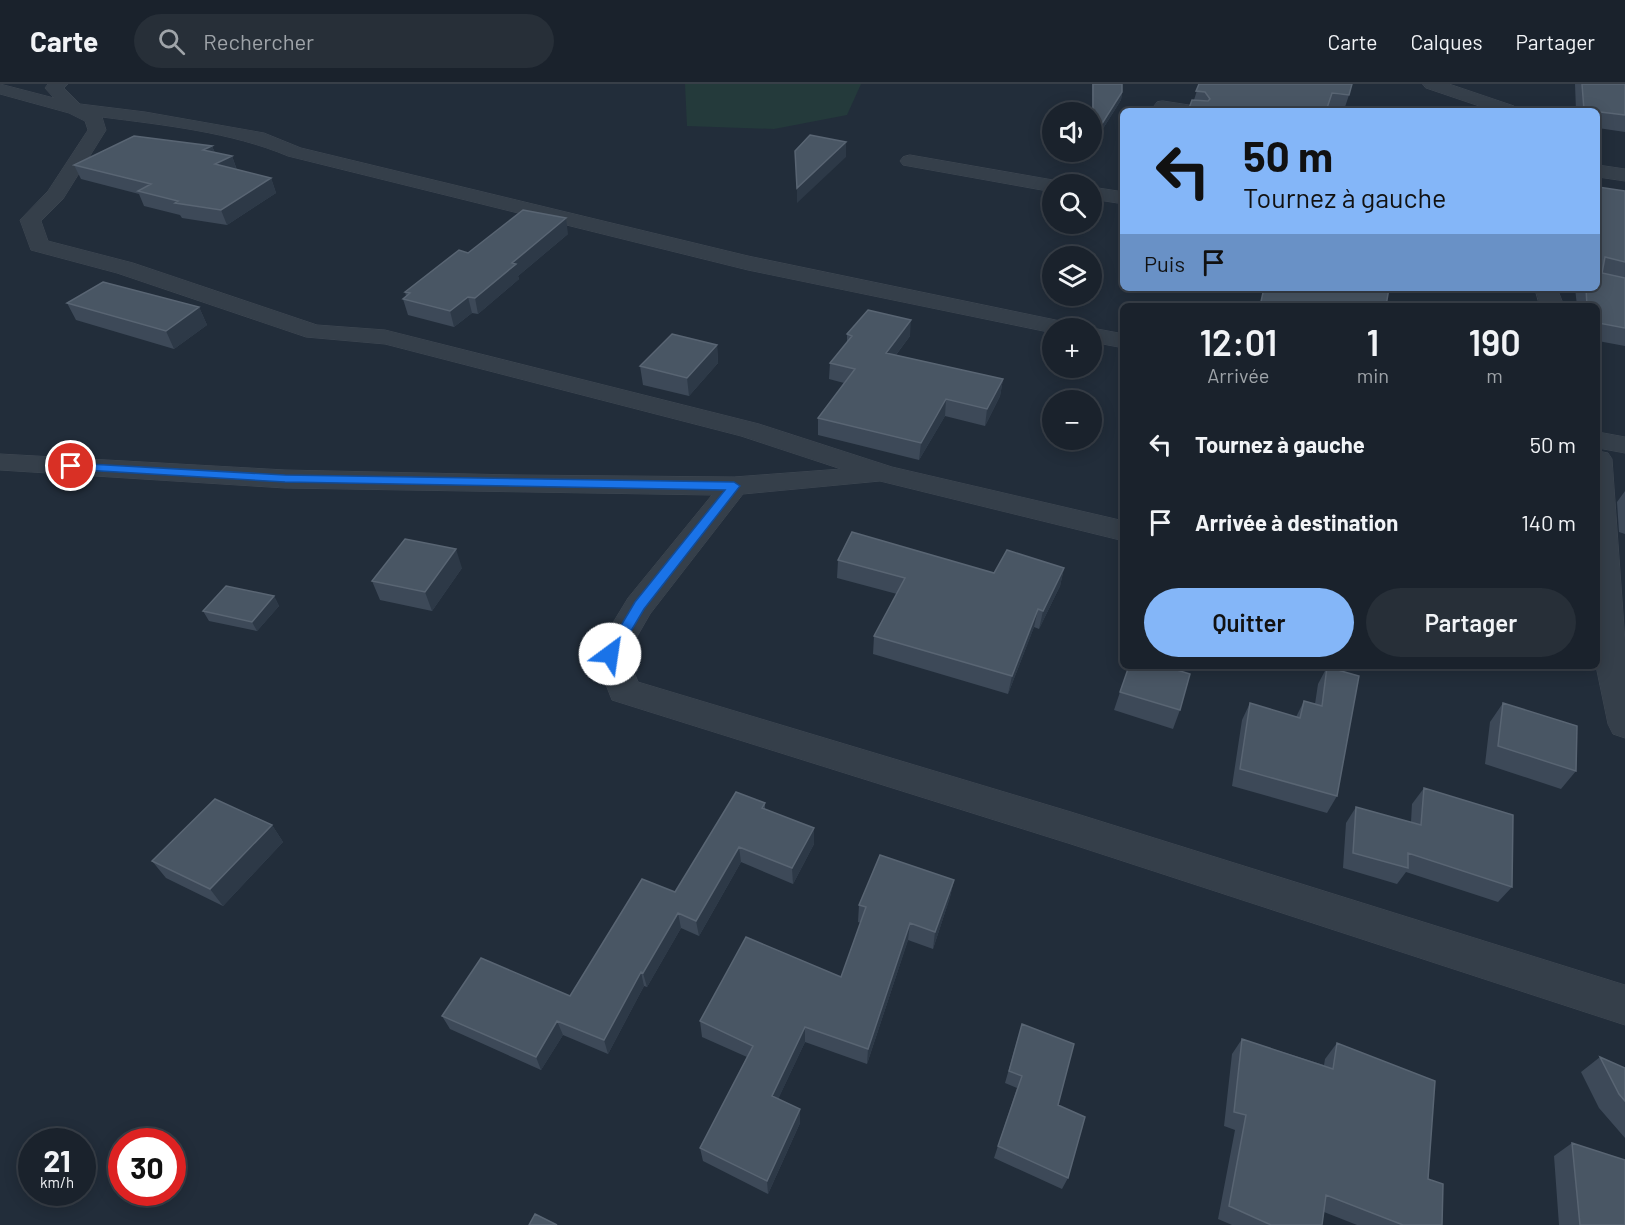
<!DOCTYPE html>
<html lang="fr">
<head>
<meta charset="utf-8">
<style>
	body { margin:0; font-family:Barlow,sans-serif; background:#272f38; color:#f1f3f6; height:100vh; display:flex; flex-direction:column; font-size:22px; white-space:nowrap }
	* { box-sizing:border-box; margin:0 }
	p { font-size:20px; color:#9fa4a9 }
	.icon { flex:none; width:33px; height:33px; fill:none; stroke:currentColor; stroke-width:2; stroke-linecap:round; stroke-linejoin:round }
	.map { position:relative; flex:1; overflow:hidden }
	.side { position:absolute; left:1120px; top:219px; width:480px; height:366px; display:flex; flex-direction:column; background:#1a222c; border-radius:9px; box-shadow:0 3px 15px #0003,0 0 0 2px #383f48 }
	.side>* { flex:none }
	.banner { position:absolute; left:1120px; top:24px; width:480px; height:183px; border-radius:9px; box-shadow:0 3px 15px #0003,0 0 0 2px #383f48; background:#84b6f8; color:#111; overflow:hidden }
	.controls { position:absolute; left:1042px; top:18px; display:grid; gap:12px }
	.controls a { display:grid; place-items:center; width:60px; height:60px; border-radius:50%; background:#1a222c; box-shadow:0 3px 15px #0003,0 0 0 2px #383f48; font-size:30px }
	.speed { position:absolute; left:18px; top:1044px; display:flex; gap:12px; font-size:30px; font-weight:700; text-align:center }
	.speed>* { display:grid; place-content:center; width:78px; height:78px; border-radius:50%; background:#1a222c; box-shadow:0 3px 15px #0003,0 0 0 2px #383f48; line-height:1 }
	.speed small { font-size:15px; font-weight:400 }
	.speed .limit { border:9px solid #d22; background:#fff; color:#111 }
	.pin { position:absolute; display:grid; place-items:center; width:51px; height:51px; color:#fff; margin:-26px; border:3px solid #fff; border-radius:50%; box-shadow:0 2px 6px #0007 }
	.me { position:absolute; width:66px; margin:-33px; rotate:31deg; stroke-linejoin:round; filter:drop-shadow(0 0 4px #0008) }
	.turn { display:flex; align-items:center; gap:21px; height:126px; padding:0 24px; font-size:27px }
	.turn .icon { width:78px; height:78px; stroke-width:2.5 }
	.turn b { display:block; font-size:42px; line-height:51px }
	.then { display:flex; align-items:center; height:57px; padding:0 24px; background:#0003; gap:12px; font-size:22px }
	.eta { display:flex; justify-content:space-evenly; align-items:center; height:102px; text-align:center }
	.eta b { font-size:36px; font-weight:600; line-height:42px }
	.action { display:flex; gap:12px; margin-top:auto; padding:12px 24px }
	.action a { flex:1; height:69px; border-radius:36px; background:#84b6f8; color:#111; font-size:24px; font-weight:600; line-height:69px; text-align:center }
	.action a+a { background:#272f38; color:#f1f3f6 }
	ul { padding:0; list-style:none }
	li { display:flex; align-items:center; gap:18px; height:78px; padding:0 24px }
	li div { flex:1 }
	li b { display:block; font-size:22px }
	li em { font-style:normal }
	header { display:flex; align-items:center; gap:36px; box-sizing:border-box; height:84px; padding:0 30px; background:#1a222c; border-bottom:2px solid #383f48 }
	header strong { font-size:28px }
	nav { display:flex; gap:33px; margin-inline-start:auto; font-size:21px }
	.search { width:420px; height:54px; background:#272f38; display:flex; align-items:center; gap:15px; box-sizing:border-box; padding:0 21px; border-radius:33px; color:#9fa4a9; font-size:22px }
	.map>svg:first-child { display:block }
</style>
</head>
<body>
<header>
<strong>Carte</strong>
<div class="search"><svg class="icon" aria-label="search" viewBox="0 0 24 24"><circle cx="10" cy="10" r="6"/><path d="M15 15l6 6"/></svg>Rechercher</div>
<nav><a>Carte</a><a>Calques</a><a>Partager</a></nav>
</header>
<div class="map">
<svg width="1625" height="1141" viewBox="0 0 1625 1141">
	<rect width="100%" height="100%" fill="#222d3a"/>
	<!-- green -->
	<path fill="#243a3b" d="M685,0h176l-14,31 -73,14 -87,-3z"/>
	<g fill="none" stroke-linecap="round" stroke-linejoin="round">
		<!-- minor casing -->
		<g stroke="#3f4853" stroke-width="1">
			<path id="minor" d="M0,0l54,14 -9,-10 3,-4h20l-4,4 16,16 65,8 119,21 37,15 447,108 322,67 4,5h-21v5l-305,-63 -460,-114c-57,-24 -124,-31 -186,-39l4,13 -43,69 -22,22 7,20 85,22 184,62 68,5 374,94 133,43 232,54v20l-244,-60 -137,13 -93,120 -23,40 11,28 433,130 554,173v40l-554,-181 -459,-144 -18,-46 34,-56 84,-103 -427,-7 -285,-18v-16l285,16 231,5 218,2 107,-8 -100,-33 -356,-92 -79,-7 -189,-64 -86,-23 -11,-30 28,-29 40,-61 -3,-9 -16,-8 -69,-19z
				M1423,0h26l65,22 3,4 -23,1 -68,-23z
				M1163,17l39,6 3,4 -48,-1 -3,-4 3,-4z
				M910,71l143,25 9,4h-9v8l-150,-27 -3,-4 3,-4z
				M1598,81l27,4v12l-27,-4z
				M1092,103l32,5v12l-32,-5z
				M1535,204h22l7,18h-24z
				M1089,244h3l32,6v14l-32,-6v-14z
				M1598,348l27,5v16l-27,-5z
				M1598,367l10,2 4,6 13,183v96l-12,-4 -5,-10 -12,-58z"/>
		</g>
		<!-- minor -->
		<use href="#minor" fill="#353f4a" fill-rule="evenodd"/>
	</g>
	<!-- wall -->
	<path fill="#3d4958" d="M1092,0h30v8l-1,8 -29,46z
		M1199,0l150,11 -4,12 -17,-1 -134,-6z
		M1575,0h50v48l-27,-4v-17h-22z
		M212,62l3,7 17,3 5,14 34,8 5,15 -49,32 -45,-7 -2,-3 -36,-9 -5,-12 -58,-15 -7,-14z
		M1598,103l27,4v155l-27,-5v-35h-21l-2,-18h23z
		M568,150l-50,42 1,3 -41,35 -6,-1 -18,14 -46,-12 -5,-16 3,-3 -1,-4 63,-39z
		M67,219l132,4 8,18 -33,24 -98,-29z
		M847,250l63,2 -14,19 107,24 -3,17 -15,30 -40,-10 -26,44 -101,-25v-17l26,-35 -15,-4 1,-16 17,-21z
		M717,261l1,18 -29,33 -46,-11 -3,-19z
		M1625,407v43l-6,-2 -2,-30z
		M838,476l156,13 70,-5 -4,18 -21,43 -5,-2 -26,67 -135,-40 1,-18 23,-42 -60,-16z
		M462,484l-30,43 -52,-11 -8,-19z
		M274,512l5,10 -22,25 -48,-10 -6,-10z
		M1327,583l10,129 -10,17 -95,-27 10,-66 8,-17 46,14 8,-16 11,3 3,-20z
		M1120,608l60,18 -7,19 -59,-19z
		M1503,619l73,68 -15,18 -76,-25 5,-42z
		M1424,704l88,99 -14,15 -92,-30 -9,12 -54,-16 3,-45 10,-16 55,15 1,-18z
		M765,719v6l49,19v16l-21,40 -52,-22 -42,74 -18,-8 -34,59 -3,-1 -36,68 -45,-19 -22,35 -91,-41 -8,-13 128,-20 105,-104z
		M272,741l11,17 -60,64 -57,-28 -14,-17z
		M954,796l-4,17 -17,52 -25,-9 -41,124 -62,-22 -27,57 22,24 -32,71 -65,-33 -3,-13 47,-91 -45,-20 -2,-16 141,-44 20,-54 -3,-1 1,-17z
		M1018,953l40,68 10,73 -6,11 -68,-31 23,-70 -12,-5z
		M1242,955l82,26 1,-6 12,-16 91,136 14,46h-85l-33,-13 -2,13h-90l-14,-6 17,-89 -11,-4 8,-72z
		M1600,973l25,11v70l-26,-30 -18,-36z
		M1572,1059l53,82h-66l-5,-69z"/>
	<!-- shaded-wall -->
	<path fill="#2d3947" d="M1122,8l-1,8 -29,46 1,-8z
		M846,58v15l-49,46v-15z
		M212,62l6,14 -15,-10z
		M232,72l5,15 -22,-7z
		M271,94l5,15 -49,32 -6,-15z
		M566,134l2,16 -50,42 1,3 -41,35 -3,-16 37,-35z
		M468,213l4,16 -18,14 -4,-16z
		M199,223l8,18 -33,24 -8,-18z
		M911,236l-1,16 -25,33 1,-16z
		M717,261l1,18 -29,33 -2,-18z
		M1003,295l-3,17 -15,30 2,-17z
		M946,315l-1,17 -26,44 2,-17z
		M456,465l6,19 -30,43 -7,-19z
		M1064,484l-4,18 -21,43 4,-18z
		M274,512l5,10 -22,25 -5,-9z
		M1038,525l-4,18 -26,67 4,-18z
		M272,741l11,17 -60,64 -13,-17z
		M814,744v16l-21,40 -1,-16z
		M739,763l2,15 -42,74 -3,-15z
		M954,796l-4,17 -17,52 2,-17z
		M678,829l3,15 -34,59 -4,-14z
		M910,839l-2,17 -41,124 1,-15z
		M641,888l3,14 -36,68 -4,-14z
		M557,937l6,14 -22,35 -5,-13z
		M805,943v15l-32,68 -1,-14z
		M800,1025v14l-32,71 -1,-13z"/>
	<!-- building -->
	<path fill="#495664" stroke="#596573" stroke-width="1.5" d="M1093,0h29v8l-29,46z
		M1199,0h153l-3,11 -17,-2 -6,18h-138l4,-11 16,1 2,-2 -5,-7 -9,-1z
		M1582,0h43v31l-41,-5z
		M810,51l36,7 -49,46 -2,-37z
		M134,52l78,10 -9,4 29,6 -17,8 56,14 -50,32 -46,-7 3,-2 -40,-10 13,-7 -77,-19z
		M1598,103l27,4v71l-20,-5 -3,16 23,5v50l-27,-5v-17h-11l-1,-18h12z
		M523,126l43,8 -54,45 4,1 -41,34 -7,-1 -18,14 -47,-12 7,-6 -5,-1 54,-42 9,3z
		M103,198l96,25 -33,24 -99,-28z
		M1264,204h125l-3,18h-126z
		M868,226l43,10 -25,33 117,26 -16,30 -41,-10 -25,44 -103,-25 37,-49 -25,-6 22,-27 -5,-2z
		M672,250l45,11 -30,33 -47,-12z
		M852,448l142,41 13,-23 57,18 -21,43 -5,-2 -26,67 -138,-40 31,-58 -67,-18z
		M405,455l51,10 -31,43 -53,-11z
		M226,502l48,10 -22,26 -49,-11z
		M1129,582h35l26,8 -10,36 -60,-18z
		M1327,583l32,9 -22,120 -97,-27 10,-66 50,15 4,-17 18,5z
		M1503,619l74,23 -1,45 -78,-25z
		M1424,704l89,27 -1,72 -104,-34v15l-55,-15 3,-46 65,18z
		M736,708l29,11 -3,5 52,20 -22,40 -53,-21 -43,74 -18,-8 -35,60 -2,-1 -37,68 -47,-19 -21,36 -94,-41 39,-58 89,38 72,-117 33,13z
		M215,715l57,26 -62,64 -58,-28z
		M880,771l74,25 -19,52 -25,-9 -42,126 -63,-22 -33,69 28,13 -33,72 -67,-33 53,-102 -53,-25 46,-84 95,40 25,-70 -7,-2z
		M1022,940l52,20 -16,61 27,12 -17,61 -70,-32 24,-70 -13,-5z
		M1242,955l91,30 4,-26 98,38 -7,98 15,5 -1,41h-39l-77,-30 -4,30h-51l-42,-19 17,-91 -12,-3z
		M1600,973l25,11v33l-6,-7z
		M1572,1059l53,17v65h-45z
		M535,1130l22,11h-28z"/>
	<!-- route -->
	<path fill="#1a73e8" stroke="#114b97" stroke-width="1.5" d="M71,379l214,12 449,7 6,4 -96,123 -29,49 -5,1 -6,-5 31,-52 90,-112 -440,-8 -218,-13v-5z"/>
</svg>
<div class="controls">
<a><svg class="icon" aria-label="sound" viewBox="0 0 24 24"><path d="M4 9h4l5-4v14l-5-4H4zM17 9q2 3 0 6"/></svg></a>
<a><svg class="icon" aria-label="search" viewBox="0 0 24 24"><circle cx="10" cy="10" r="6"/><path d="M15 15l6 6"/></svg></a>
<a><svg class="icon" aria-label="layers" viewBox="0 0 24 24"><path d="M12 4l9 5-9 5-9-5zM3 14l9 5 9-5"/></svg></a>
<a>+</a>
<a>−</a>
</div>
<div class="speed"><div>21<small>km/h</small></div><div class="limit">30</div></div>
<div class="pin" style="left:71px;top:382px;background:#d93025"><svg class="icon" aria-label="arrive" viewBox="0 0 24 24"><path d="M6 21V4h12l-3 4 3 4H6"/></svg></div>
<svg class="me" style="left:610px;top:570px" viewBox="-20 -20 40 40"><circle r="19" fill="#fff"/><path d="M0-13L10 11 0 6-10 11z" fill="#1a73e8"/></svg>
<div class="banner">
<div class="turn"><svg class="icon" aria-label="left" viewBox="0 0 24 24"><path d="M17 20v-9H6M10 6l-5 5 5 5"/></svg><div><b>50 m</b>Tournez à gauche</div></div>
<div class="then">Puis<svg class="icon" aria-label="arrive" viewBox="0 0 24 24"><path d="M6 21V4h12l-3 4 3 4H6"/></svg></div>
</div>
<section class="side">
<div class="eta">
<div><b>12:01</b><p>Arrivée</p></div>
<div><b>1</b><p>min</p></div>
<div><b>190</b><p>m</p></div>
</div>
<ul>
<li><svg class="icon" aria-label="left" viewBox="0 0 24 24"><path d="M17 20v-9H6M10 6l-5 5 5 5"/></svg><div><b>Tournez à gauche</b></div><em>50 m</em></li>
<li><svg class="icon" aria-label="arrive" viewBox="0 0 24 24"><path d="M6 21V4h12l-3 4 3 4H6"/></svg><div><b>Arrivée à destination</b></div><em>140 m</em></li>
</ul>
<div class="action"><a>Quitter</a><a>Partager</a></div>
</section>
</div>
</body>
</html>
